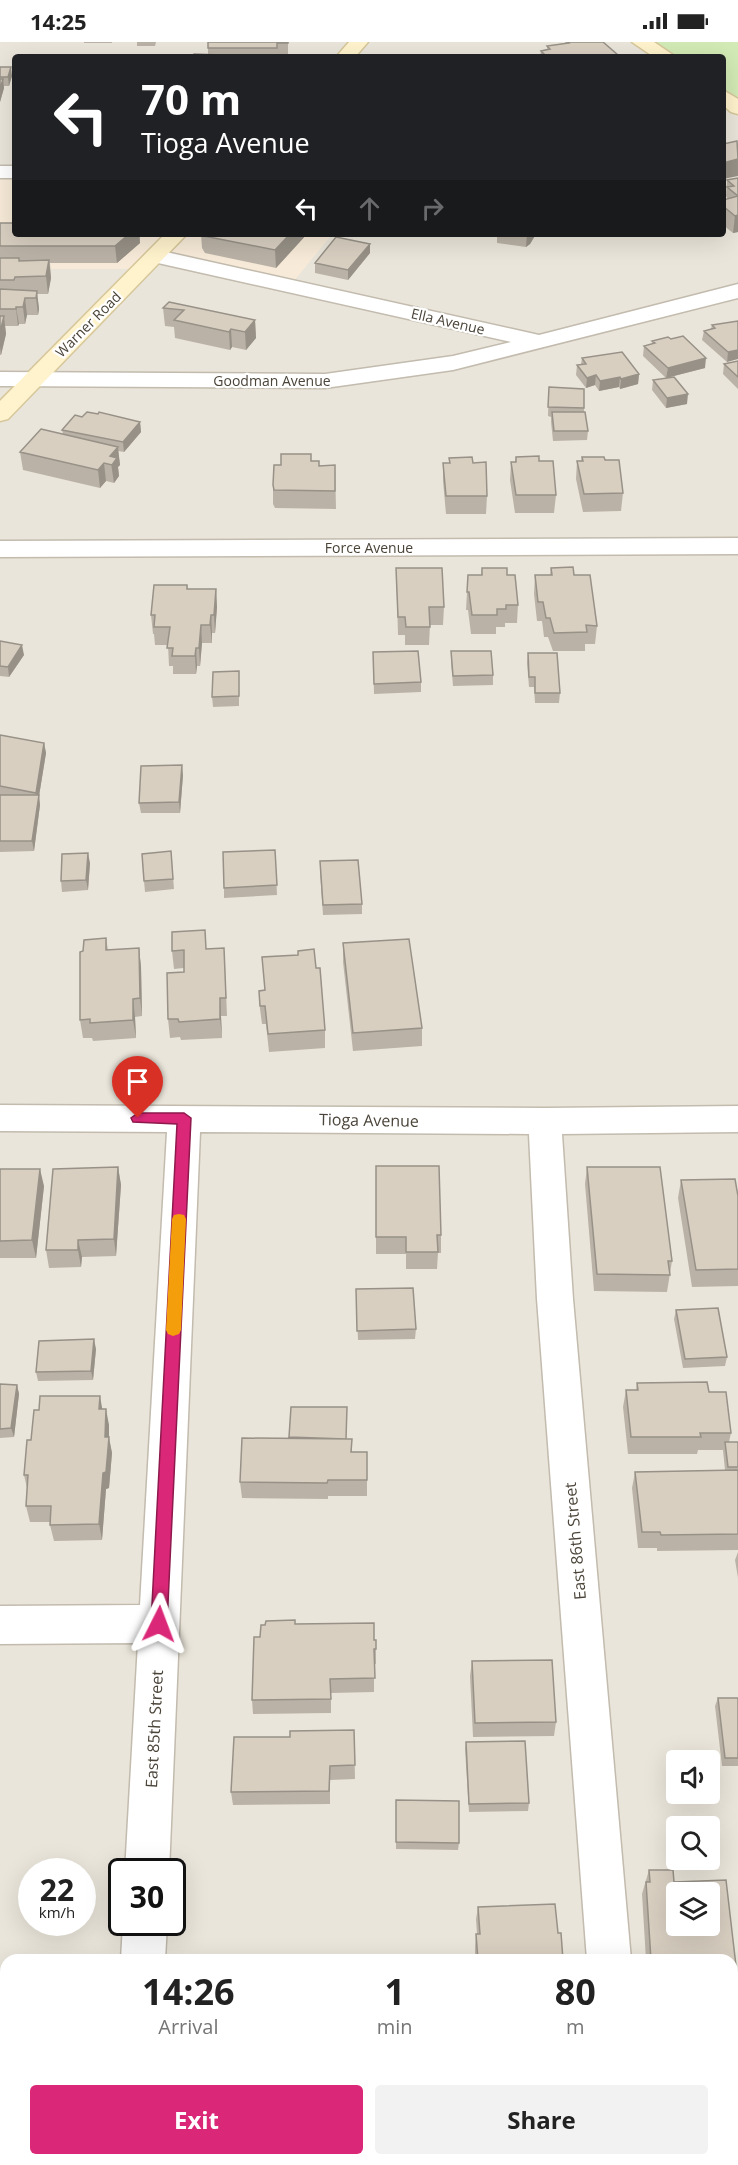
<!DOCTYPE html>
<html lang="en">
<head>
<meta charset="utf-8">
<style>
	body { margin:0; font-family:"Open Sans",sans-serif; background:#f2f2f2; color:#222; height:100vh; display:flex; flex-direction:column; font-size:22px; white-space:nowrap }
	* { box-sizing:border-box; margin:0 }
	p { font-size:20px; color:#767676 }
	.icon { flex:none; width:33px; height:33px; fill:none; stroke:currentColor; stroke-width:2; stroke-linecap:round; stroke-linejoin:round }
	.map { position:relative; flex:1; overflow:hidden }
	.panel { position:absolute; left:0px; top:1912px; width:738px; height:212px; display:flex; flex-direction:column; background:#fff; border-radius:18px 18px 0 0; box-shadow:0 6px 24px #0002 }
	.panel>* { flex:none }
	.hud { position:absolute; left:12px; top:12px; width:714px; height:183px; border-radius:6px; box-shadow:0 6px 24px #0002; background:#202124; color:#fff; overflow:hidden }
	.tools { position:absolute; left:666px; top:1708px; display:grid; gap:12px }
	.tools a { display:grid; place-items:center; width:54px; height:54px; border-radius:6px; background:#fff; box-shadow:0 6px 24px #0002; font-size:30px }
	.speed { position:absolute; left:18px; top:1816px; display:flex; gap:12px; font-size:30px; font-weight:700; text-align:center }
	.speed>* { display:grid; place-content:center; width:78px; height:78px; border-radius:50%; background:#fff; box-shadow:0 6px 24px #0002; line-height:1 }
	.speed small { font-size:15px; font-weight:400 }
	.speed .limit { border:3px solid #111; border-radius:9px; background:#fff; color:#111 }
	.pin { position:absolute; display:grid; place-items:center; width:51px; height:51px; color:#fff; margin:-62px -26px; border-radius:50% 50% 50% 0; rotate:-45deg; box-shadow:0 0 6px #0007 }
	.pin .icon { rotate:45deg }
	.me { position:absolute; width:66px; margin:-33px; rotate:3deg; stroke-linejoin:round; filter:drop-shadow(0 0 4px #0008) }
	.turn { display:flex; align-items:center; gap:21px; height:126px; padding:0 30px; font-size:27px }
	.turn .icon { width:78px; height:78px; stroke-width:2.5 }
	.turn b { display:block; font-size:42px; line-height:51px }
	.lanes { display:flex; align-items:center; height:57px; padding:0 30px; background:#0003; justify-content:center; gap:30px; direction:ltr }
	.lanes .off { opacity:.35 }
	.eta { display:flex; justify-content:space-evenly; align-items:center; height:102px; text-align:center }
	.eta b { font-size:36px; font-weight:700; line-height:42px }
	.primary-button { display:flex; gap:12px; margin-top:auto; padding:12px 30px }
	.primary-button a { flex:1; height:69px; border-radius:6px; background:#db2777; color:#fff; font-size:24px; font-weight:700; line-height:69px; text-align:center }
	.primary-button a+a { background:#f2f2f2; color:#222 }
	.status { display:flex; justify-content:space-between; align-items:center; height:42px; padding:0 30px; background:#fff; direction:ltr }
	.status svg { height:16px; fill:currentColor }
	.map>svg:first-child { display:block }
</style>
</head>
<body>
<div class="status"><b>14:25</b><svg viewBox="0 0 49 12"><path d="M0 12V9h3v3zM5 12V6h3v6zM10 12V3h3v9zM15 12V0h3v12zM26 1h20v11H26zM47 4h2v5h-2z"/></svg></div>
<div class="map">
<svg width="738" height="2123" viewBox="0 0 738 2123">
	<rect width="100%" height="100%" fill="#f6f3ec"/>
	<!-- residential -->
	<path fill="#eae5da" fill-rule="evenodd" d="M0,0h641l26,15h-652v115h-15z
		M723,54l15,12v2057h-738v-1896h144l13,-13 132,30 43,-52h391zM676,1719h34v33h-34zM676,1785h34v33h-34zM32,1830h50v51h-50zM122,1830h50v51h-50zM676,1851h34v33h-34zM6,1918h726v200h-726z"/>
	<!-- commercial -->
	<path fill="#f7ead8" d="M0,130h15v62h317l-42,52 -133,-30 -13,13h-144z"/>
	<!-- green -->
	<path fill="#d2eab5" d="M641,0h97v66l-15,-12v-39h-56z"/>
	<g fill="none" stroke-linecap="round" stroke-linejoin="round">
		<!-- street casing -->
		<g stroke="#c2bbae" stroke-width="3">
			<path id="street" d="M0,124h15v12h-15z
				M157,208l382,85 199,-51v14l-285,72 -128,18 -325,-2v-14l325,2 128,-18 58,-14 -362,-81 -3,-5 3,-5z
				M738,496v16l-738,3v-16z
				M0,1063l545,3 193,-2v26l-176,2 11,165 58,661h-44l-50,-661 -8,-165 -329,-2 -31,740h-44l13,-229 -138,1v-38l140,-1 27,-473 -167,-1z
				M123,1881h44l-2,37h-44z
				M738,2059v48l-6,2v-48z
				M109,2118h48v5h-48z
				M620,2118h58l-2,5h-58z"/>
		</g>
		<!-- secondary casing -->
		<g stroke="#d6c79b" stroke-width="3">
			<path id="secondary" d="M349,0h19l-13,15h-19z
				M632,0h22l22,15h-22z
				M723,48l15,9v15l-7,-2 -8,-7z
				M165,192h22l-179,185 -8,2v-20z"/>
		</g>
		<!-- street -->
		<use href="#street" fill="#fff" fill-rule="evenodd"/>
		<!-- secondary -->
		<use href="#secondary" fill="#fff3cd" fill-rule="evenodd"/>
	</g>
	<!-- wall -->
	<path fill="#bab2a6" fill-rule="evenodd" d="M84,0h28v1h-28z
		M137,0h19l-1,4h-18z
		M288,0v15h-95l15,-3v-6z
		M565,0h38l15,13v2h-78l1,-6 6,-2v-3l18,-3z
		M0,25l12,9 -3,10h-5v2l-4,14z
		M738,136v54l-5,1 -10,-8v-25l5,-1 -2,-3 1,-16z
		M0,181l15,11h132l-7,1v8l-23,20h-67l1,15 -3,16h-11l2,15 -1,6h-11l-2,9h-6l-1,2h-13l1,8 -5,21h-1z
		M201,192h106l-31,34 -71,-15 -3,-5z
		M481,192h55l-6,10 -4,3 -29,-4v-6z
		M370,211l-22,27 -33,-7v-10z
		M169,260l86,18 1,18 -10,12 -14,-3 -2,3 -55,-12 -1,-11 -9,-1 -2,-18z
		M738,279l-11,41 -25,-22 2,-9 7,-2 1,-4z
		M652,299l53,27 -39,10 -23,-22 1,-10 8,-2z
		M582,316l57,16 -1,10 -18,5 -1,-2 -20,4 -4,-6 -9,3 -10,-13 1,-10 4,-1z
		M738,319v28l-15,-15 1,-10z
		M653,338l34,24 -21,4 -14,-18z
		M549,345l35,2v23l4,19 -1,9 -34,1 -2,-19v-5l-3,-1z
		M140,380l1,10 -17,20 -6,-1 2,14 -2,2 1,9 -5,7 -8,-2 -6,7 -77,-18 -3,-18 43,-18 -1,-4z
		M516,415l23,4 17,34 -2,18h-39l-5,-33 1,-18h4z
		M582,415l23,3 18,33 -2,18 -38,1 -7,-33 1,-18h4z
		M449,416l24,5 14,33 -1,18h-40l-3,-33v-18h6z
		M312,419l7,5 16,-1 1,44 -61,-1 -2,-4v-19z
		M396,526l48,39 -1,18h-13l-1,20h-24v-10h-7z
		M482,526l25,7 11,30 -1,18h-12v4h-9v7h-25l-3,-24h-2l1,-18 14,-17z
		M551,526l23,7 23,51 -2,18h-10v7h-32l-5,-14h-4l-2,-16h-5l-3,-27 1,-19h15z
		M187,543l1,4h28l1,18 -2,26h-3v10h-10l-2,23h-3l-1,8h-23v-8h-4l-1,-21h-13l-1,-11h-1l-2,-19z
		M0,599l24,14 -15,22 -9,-1z
		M451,609l42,24v10l-40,1 -2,-25z
		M373,610l48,30v10l-47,2z
		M528,611l32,40 -1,10h-24l-1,-16h-5l-2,-24z
		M239,629v35l-26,1 -1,-10z
		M0,693l44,8 2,10 -7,43 1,9 -6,46 -34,1z
		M183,733l-3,38h-39l-2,-10z
		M275,808l2,45 -53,3v-10z
		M171,809l3,38 -29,3 -1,-11z
		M90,821l-2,27 -26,2 -1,-11z
		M320,829l42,33v10l-39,1z
		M106,896l2,12 31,-2 2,19 1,49 -7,1 1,21 -43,3 -1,-3h-9l-3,-18 3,-69z
		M343,901l79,85v18l-69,5 -10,-89z
		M207,907l18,17 2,50h-6l1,22 -41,2 -1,-3 -10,1 -2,-19 16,-47v-4l-10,1 -2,-18z
		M262,915l54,11 9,62v18l-56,4 -3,-28h-4l-2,-15 -1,-18 6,-1z
		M376,1124l65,69v18h-3l-1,16h-31v-15h-30z
		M118,1125l3,18 -5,71 -34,1 -1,10 -32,1 -3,-18z
		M587,1125l85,94 -5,31 -73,-1 -9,-107z
		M0,1127l44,17 -8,72h-36z
		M681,1138l57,16v90l-46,1 -14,-89z
		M356,1247l60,40 -1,10 -57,1z
		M676,1268l51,47 -2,9 -42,2 -9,-49z
		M96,1307l-3,31 -55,1 -2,-9z
		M637,1341l72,9 22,41 -2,9h9v108l-81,1v-3h-19l-6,-60 3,-16 90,-2 -2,-20h-25l-1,4h-69l-5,-47 3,-17h10z
		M0,1342l17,1 2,9 -5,43 -14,1z
		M291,1365l56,32h5v13h15v44h-39v3l-86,-1 -2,-16 49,-43z
		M102,1367l7,16v13l3,15 -3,35 -3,1 -4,51 -48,1 -4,-16v-3h-20l-4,-16 1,-18 -3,-13 7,-35z
		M738,1510v26l-3,-18z
		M295,1582l81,16v24h-2v28l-43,1v20l-78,1 -1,-14 8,-63z
		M472,1619l84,61 -2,14 -81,1 -3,-61z
		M718,1656h20v68h-16l-7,-60z
		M354,1688l1,49 -25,1v24l-97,1 -2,-13 59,-55z
		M466,1700l63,61 -1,8 -59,1 -4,-63z
		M396,1758l63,43 -1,7 -62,-1z
		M649,1828h24l1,12 52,-2 12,103v18l-4,8h-2v-49h-86l-4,-66zM676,1851h34v33h-34z
		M478,1865l80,26 5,27h-88v-14l1,-12h1l-1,-15z
		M0,1969l6,1v59h-6z"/>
	<!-- shaded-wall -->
	<path fill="#979187" d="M11,25l1,9 -3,10 -1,-9z
		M3,37l1,9 -4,14v-13z
		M738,117v17l-15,3v-16z
		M738,173v17l-5,1 2,-17z
		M129,192h10l1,9 -23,20 -2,-17z
		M290,192h17l-31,34 -1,-18z
		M527,192h9l-6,10 -4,3z
		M370,202v9l-22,27v-10z
		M49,218l2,18 -3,16 -2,-18z
		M37,249l2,18 -1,6 -2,-17z
		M25,256l2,17 -2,9 -2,-17z
		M16,265l3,17 -1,2 -2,-17z
		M4,274l2,18 -5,21 -1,-9v-14z
		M255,278l1,18 -10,12 -1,-18z
		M231,287l1,18 -2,3 -1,-18z
		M738,308v9l-11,3 1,-10z
		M706,316l-1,10 -39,10 2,-10z
		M639,332l-1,10 -18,5 1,-10z
		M596,333l-1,10 -9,3 1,-10z
		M620,335l-1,10 -20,4 1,-10z
		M688,352l-1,10 -21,4 1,-10z
		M140,380l1,10 -17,20 -1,-10z
		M118,405l2,18 -2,2 1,9 -5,7 -4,-27z
		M104,421l2,18 -6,7 -2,-18z
		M216,547l1,18 -2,26 -1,-18z
		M211,573l1,18v10l-2,-18z
		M201,583l1,18 -2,23 -1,-18z
		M22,603l2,10 -15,22 -1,-10z
		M196,606l1,18 -1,8 -1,-18z
		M44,701l2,10 -7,43 1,9 -6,46 -2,-10 6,-39 -2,-9z
		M182,723l1,10 -3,38 -1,-11z
		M88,811l2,10 -2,27 -2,-10z
		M139,906l2,19 1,49 -2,-18z
		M220,956l1,18 1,22 -2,-19z
		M133,957l2,18 1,21 -3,-18z
		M118,1125l3,18 -5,71 -2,-17z
		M40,1127l4,17 -8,72 -4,-18z
		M78,1198l4,17 -1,10 -3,-17z
		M94,1297l2,10 -3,31 -2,-9z
		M17,1343l2,9 -5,43 -3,-9z
		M100,1354l3,17 -4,-4z
		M106,1367l3,16v13l3,15 -3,35 -3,1 -4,51 -3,-16z
		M56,2118h6l-1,5h-5z"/>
	<!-- building -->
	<path fill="#d8cfc1" stroke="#979187" stroke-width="1.5" fill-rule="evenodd" d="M208,0h80v1h-11v5h-69z
		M568,0h35l15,13 -12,2h-59l-6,-6 9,-2 -3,-3 22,-3z
		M194,12l57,2v1h-58z
		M0,25h11l-3,10h-8z
		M0,37h3l-3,10z
		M737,99l1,18 -15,4v-19z
		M738,136v18l-11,-9 7,-1 -7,-6z
		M738,154v19l-3,1 -12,-10v-6z
		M0,181h15v11h114l-14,12h-115z
		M203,192h87l-15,16 -71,-14z
		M336,195l34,7 -22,26 -33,-7z
		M0,216h19v3l30,-1 -3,16 -31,1 -1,3h-14z
		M0,247l37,2 -1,7h-11l-2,9h-7v2h-16z
		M169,260l86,18 -10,12 -14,-3 -2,3 -55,-12 10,-10 -21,-2z
		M0,274h4l-4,16z
		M738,279v29l-10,2 -24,-21 11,-3 -3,-3z
		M683,294l23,22 -38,10 -24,-22 11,-3 -3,-2 16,-4 3,2z
		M622,310l17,22 -18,5 -1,-2 -20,4 -4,-6 -9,3 -10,-13 9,-1 -4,-6z
		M738,319v16l-14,-13z
		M674,335l14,17 -21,4 -14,-18z
		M549,345l35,2v19l-36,-1z
		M87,370l11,2 1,-2 41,10 -17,20 -61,-12 13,-15 7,2z
		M552,370h33l3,19h-34z
		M41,387l77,18 -8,9 7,2 -5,7 -8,-2 -6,7 -78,-18z
		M281,412h30v7h8v5l16,-1v26l-61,-1 -1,-5 1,-20h7z
		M539,414v5h14l3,34h-40l-5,-33h5v-5z
		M472,415l1,6 13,-1 1,34h-41l-3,-33h7l-1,-5z
		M582,415h22l1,3h14l4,33 -39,1 -7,-33h6z
		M573,525l1,8h16l7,51 -11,-1 1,7 -33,1 -4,-15h-4l-3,-16h-5l-3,-27h17l-1,-7z
		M396,526h46l2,39h-15l1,20h-24l-1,-10h-7z
		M482,526h25v7h8l3,30h-12v4h-9v6h-25l-3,-23h-2l1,-17h14z
		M154,543h33v4h29l-2,26h-3l-1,10h-9l-2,23h-3l-1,8h-23l1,-8h-6l3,-21h-16l1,-12h-4z
		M0,599l22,4 -14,22 -8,-1z
		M418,609l3,31 -47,2 -1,-32z
		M451,609h40l2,24 -40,1z
		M528,611h29l3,40h-25v-16h-6z
		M239,629v25l-27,1 1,-25z
		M0,693l44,8 -8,50 -36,-7z
		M182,723l-3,37 -40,1 2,-37z
		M0,753h39l-7,46h-32z
		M275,808l2,35 -53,3 -1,-36z
		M171,809l2,28 -29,2 -2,-27z
		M88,811l-2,27 -25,1 1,-27z
		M358,818l4,44 -39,1 -3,-44z
		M205,888l1,19 18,-1 2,50h-6v21l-41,3 -1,-3h-10l-1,-46 17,-1v-22l-12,1v-19z
		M106,896v12l33,-2 1,50 -7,1v21l-43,3v-4l-10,1v-68l3,-1 1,-11z
		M409,897l13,89 -69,5 -10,-90z
		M314,907l2,19h4l5,62 -57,4 -3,-28h-5l-1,-15 6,-1 -3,-33 36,-2v-4z
		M376,1124h63l2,69h-4l1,17h-32v-15h-30z
		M118,1125l-4,72 -36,1v10h-32l7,-81z
		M587,1125h73l12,94h-4l2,14 -73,-1z
		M0,1127h40l-8,71 -32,1z
		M735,1137l3,17v73l-42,1 -15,-90z
		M413,1246l3,41 -59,2 -1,-42z
		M718,1266l9,49 -42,2 -9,-49z
		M94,1297l-3,32 -55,1 3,-31z
		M707,1340l2,10h17l5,41h-31l1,4h-70l-5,-47h12l-1,-7z
		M0,1342l17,1 -6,43 -11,1z
		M40,1354h60l-1,13h7l-1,28h4l-3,35 -3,1 -4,51 -49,1 1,-19h-25l2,-31h-4l3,-35h4l3,-30h5z
		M291,1365h56l-1,32 -57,-2z
		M242,1396l110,1 -1,13h16v28h-39l-1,3 -87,-1z
		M725,1400h13v25h-10z
		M738,1428v64l-77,1 -1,-3h-18l-7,-60z
		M295,1578v4l79,-1v17h2v9h-2l1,29 -45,1 1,20 -79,1 2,-63h6l1,-12h4l1,-4z
		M552,1618l4,62 -81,1 -3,-62z
		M718,1656h20v60h-13z
		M354,1688l1,35 -25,1 -1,25 -98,1 3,-55h56v-6z
		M525,1699l4,62 -60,1 -3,-62z
		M396,1758l63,1v42l-63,-1z
		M649,1828h24l1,12 52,-2 12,103v14h-6v-37h-81l-5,-78h4zM676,1851h34v33h-34z
		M555,1862l3,29h3l2,27h-85l-2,-26h4l-2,-27z
		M0,1969l6,1v53h-6z
		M0,2112h6v6h50v5h-56z
		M234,2118h95v5h-91l-4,-1z"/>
	<!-- route -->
	<path fill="#db2777" stroke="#8e194d" stroke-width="1.5" d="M138,1071h46l7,5 -24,506 -2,6 -6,2 -6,-2 -2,-6 26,-500 -44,-2 -2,-4z"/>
	<!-- slow -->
	<path fill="#f59e0b" d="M179,1172l5,1 2,4 -5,111 -2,4 -6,2 -5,-2 -2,-4 6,-111 2,-4z"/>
	<g text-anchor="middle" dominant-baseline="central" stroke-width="4.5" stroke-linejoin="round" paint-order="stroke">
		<!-- far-street labels -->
		<g font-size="14" fill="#4b4439" stroke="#fff">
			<text transform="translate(448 279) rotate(13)">Ella Avenue</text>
			<text transform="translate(88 282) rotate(-45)">Warner Road</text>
			<text x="272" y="338">Goodman Avenue</text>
			<text x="369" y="505">Force Avenue</text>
		</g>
		<!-- street labels -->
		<g font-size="16" fill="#4b4439" stroke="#fff">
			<text transform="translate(369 1078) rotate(1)">Tioga Avenue</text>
			<text transform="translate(575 1499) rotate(-95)">East 86th Street</text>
			<text transform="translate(154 1687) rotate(-87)">East 85th Street</text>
		</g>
	</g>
</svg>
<div class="tools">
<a><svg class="icon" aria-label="sound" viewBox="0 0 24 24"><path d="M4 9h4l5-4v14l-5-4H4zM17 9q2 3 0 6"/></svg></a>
<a><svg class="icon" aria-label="search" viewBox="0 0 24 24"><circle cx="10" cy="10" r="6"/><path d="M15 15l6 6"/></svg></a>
<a><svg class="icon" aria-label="layers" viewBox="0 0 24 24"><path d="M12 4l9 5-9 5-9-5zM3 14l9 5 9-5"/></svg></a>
</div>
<div class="speed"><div>22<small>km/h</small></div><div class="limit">30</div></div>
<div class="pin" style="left:138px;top:1076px;background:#d93025"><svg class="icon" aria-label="arrive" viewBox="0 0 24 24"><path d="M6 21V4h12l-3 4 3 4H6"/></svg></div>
<svg class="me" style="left:159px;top:1582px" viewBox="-20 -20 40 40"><path d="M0-17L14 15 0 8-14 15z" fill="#db2777" stroke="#fff" stroke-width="4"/></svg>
<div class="hud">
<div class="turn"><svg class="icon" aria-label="left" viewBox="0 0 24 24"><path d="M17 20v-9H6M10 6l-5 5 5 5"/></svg><div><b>70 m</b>Tioga Avenue</div></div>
<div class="lanes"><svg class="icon" aria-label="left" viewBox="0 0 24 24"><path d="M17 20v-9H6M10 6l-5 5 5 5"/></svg><svg class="icon off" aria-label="ahead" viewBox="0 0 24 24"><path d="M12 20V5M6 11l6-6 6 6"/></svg><svg class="icon off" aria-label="right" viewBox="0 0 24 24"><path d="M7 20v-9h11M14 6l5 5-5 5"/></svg></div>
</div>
<section class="panel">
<div class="eta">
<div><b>14:26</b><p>Arrival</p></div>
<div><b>1</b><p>min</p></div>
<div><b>80</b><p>m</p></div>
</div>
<div class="primary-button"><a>Exit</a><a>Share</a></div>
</section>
</div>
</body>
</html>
